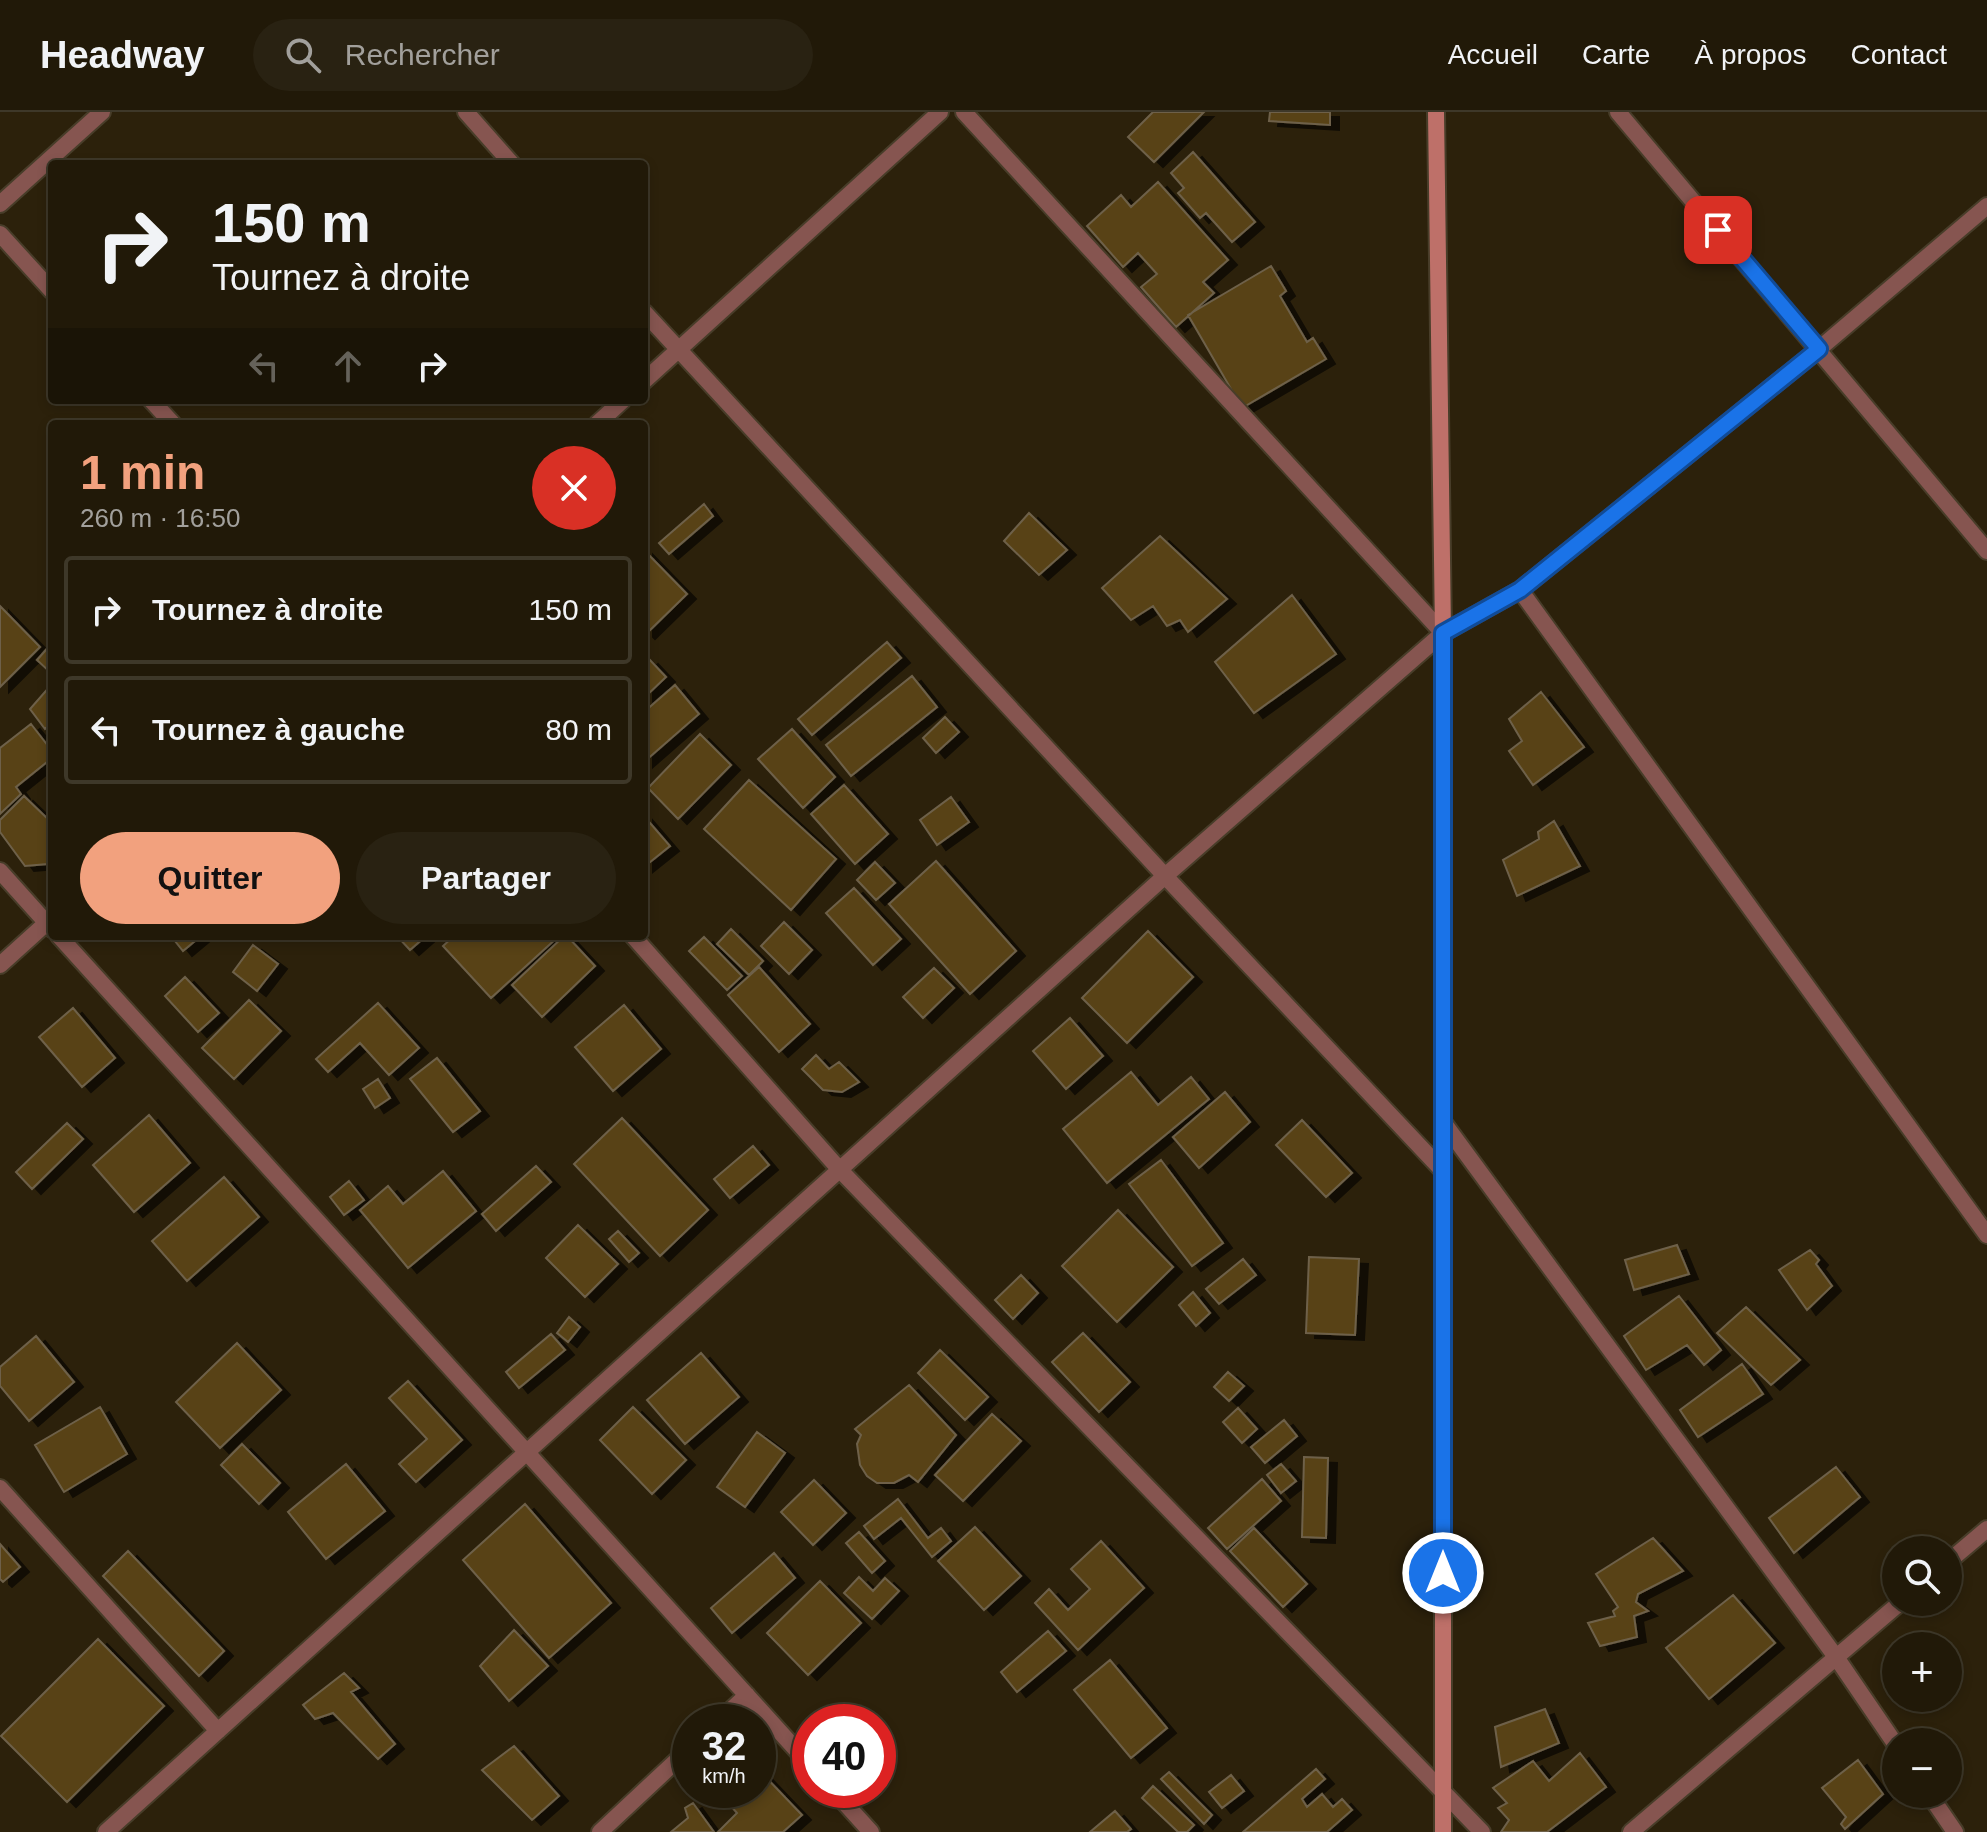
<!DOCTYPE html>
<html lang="fr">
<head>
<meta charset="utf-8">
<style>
	body { margin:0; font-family:Helvetica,sans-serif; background:#292212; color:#f1f3f6; height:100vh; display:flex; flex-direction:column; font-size:30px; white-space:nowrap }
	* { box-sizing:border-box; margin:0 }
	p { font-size:26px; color:#a2a09c }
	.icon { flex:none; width:44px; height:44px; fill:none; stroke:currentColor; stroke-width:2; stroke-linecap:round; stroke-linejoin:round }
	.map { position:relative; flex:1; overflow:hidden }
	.sheet { position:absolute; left:48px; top:308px; width:600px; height:520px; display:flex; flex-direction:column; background:#211908; border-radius:8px; box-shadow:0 4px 12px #0003,0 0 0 2px #3e3829 }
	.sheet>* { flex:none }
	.banner { position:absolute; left:48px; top:48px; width:600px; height:244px; border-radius:8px; box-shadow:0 4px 12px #0003,0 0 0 2px #3e3829; background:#211908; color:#f1f3f6; overflow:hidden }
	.controls { position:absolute; left:1882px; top:1424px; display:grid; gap:16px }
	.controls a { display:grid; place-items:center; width:80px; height:80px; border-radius:50%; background:#211908; box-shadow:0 4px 12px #0003,0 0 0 2px #3e3829; font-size:40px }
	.speed { position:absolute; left:672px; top:1592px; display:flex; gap:16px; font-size:40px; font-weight:700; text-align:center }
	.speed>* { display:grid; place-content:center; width:104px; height:104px; border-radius:50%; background:#211908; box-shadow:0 4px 12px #0003,0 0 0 2px #3e3829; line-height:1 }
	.speed small { font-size:20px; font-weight:400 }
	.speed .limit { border:12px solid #d22; background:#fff; color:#111 }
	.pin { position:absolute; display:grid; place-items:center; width:68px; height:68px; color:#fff; margin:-34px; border-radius:16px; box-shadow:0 4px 12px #0006 }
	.me { position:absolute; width:88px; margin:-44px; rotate:0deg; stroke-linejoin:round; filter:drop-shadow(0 0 6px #0008) }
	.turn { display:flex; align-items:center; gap:28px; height:168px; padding:0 32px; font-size:36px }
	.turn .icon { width:104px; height:104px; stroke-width:2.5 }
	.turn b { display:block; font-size:56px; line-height:68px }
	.lanes { display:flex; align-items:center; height:76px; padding:0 32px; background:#0003; justify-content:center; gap:40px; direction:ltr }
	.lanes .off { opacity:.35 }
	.round { display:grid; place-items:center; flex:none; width:84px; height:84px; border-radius:42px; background:#292212 }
	.overview { display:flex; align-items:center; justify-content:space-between; height:136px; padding:0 32px }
	h1 { font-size:48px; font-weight:800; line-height:60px; color:#f2a17e }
	.cta { display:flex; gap:16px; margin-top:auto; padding:16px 32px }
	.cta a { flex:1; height:92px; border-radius:48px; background:#f2a17e; color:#111; font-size:32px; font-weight:800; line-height:92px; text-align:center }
	.cta a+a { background:#292212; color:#f1f3f6 }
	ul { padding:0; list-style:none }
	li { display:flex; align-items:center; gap:24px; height:108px; margin:0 16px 12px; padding:0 16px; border:4px solid #3e3829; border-radius:8px }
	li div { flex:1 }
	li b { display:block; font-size:30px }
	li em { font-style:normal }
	header { display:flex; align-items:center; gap:48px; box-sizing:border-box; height:112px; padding:0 40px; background:#211908; border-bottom:2px solid #3e3829 }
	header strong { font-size:38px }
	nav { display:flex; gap:44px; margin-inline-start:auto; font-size:28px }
	.search { width:560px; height:72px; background:#292212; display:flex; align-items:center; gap:20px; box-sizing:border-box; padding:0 28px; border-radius:44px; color:#a2a09c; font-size:30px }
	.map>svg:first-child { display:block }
</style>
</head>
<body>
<header>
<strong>Headway</strong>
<div class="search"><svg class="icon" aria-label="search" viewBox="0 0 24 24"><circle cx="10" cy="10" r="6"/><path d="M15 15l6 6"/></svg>Rechercher</div>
<nav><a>Accueil</a><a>Carte</a><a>À propos</a><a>Contact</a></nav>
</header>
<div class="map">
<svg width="1987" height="1720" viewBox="0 0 1987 1720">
	<defs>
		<filter id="shadow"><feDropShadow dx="9" dy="5" stdDeviation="0" flood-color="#0009"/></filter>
	</defs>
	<rect width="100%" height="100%" fill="#2c210b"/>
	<!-- building -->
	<path fill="#594315" stroke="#6e614a" stroke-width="2" filter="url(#shadow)" d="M1153,0h51l-50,50 -26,-25z
		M1270,0h60v13l-61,-4z
		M1193,40l62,70 -23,20 -26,-29 -6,5 -22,-25 6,-5 -13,-15z
		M1158,70l70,78 -25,22 11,11 -38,34 -35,-40 16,-13 -19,-21 -15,14 -36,-41 34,-31 10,12z
		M1271,154l15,25 -6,5 27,46 6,-4 13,21 -84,49 -54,-93z
		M704,392l9,12 -44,38 -10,-11z
		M1029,401l38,37 -28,25 -35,-34z
		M1160,424l67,63 -39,33 -8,-12 -13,6 -14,-20 -22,14 -29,-32z
		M644,438l43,44 -41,40 -2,-2z
		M1292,483l44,59 -82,59 -39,-51z
		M0,494l40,41 -40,40z
		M887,530l14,16 -89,77 -14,-16z
		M52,531v31l-15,-14z
		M649,547l17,18 -22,21v-34z
		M912,564l25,31 -86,69 -25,-31z
		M52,572v38l-7,7 -15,-20z
		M675,573l24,29 -55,48v-50z
		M1541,580l43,55 -51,38 -24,-34 13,-10 -13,-22z
		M945,605l14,15 -23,21 -13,-15z
		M31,612l21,27v7l-36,29 5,7 -21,20v-66z
		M792,617l43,48 -32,31 -45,-49z
		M700,622l31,31 -53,54 -30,-31z
		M749,668l87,79 -45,51 -87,-81z
		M844,673l44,49 -33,30 -44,-50z
		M24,684l28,27v37l-4,4 -23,2 -25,-34v-12z
		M951,685l18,25 -32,23 -17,-25z
		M644,704l26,30 -26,21z
		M1554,709l26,45 -63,30 -14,-36 36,-21 -1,-7z
		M936,749l80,90 -46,43 -81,-90z
		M875,750l20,21 -19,17 -19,-20z
		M854,776l47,51 -28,26 -47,-52z
		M784,810l28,28 -23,24 -28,-28z
		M731,817l32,32 -14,14 -32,-31z
		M1148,819l45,46 -66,66 -45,-45z
		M171,824h30l-18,15z
		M397,824h29l-16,14z
		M454,824h105l-68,62 -48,-52z
		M564,824h3l28,30 -53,51 -30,-32z
		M704,825l38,39 -15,14 -38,-39z
		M253,833l25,19 -21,27 -24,-19z
		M759,855l51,57 -31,28 -51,-57z
		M934,856l20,20 -31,30 -20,-21z
		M185,865l34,36 -21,19 -33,-36z
		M249,888l32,31 -47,48 -32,-31z
		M378,891l41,45 -30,27 -29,-32 -32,29 -12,-13z
		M624,893l37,44 -48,42 -38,-44z
		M73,896l42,50 -33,29 -43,-50z
		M1070,906l33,38 -37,33 -33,-38z
		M816,943l13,14 10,-7 20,20 -17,10 -19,-2 -21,-21z
		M437,946l43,53 -27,21 -43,-53z
		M1131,960l27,33 33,-28 18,22 -102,84 -44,-54z
		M378,967l12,19 -15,10 -12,-19z
		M1225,980l25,30 -51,46 -26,-31z
		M149,1003l41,48 -56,49 -41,-47z
		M622,1006l86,92 -48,46 -86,-92z
		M1302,1008l50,53 -26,24 -50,-52z
		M67,1011l16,16 -51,50 -16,-17z
		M753,1034l16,19 -39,33 -16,-19z
		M1161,1048l62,83 -31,23 -63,-82z
		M536,1054l15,16 -55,49 -14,-17z
		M443,1059l33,40 -68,57 -48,-58 28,-24 15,18z
		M224,1065l35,40 -72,64 -35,-40z
		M349,1069l15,19 -20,15 -14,-18z
		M1118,1098l55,57 -56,55 -55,-56z
		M578,1113l40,39 -33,33 -39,-39z
		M618,1119l21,22 -10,9 -20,-23z
		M1677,1133l12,29 -55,16 -9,-30z
		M1810,1138l9,10 -3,4 16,22 -25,24 -28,-40z
		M1309,1145l50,2 -4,76 -49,-2z
		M1243,1147l13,16 -37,29 -13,-15z
		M1021,1163l17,18 -25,26 -18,-19z
		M1193,1180l17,21 -14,13 -17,-21z
		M1679,1184l42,54 -17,15 -17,-20 -41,25 -22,-34z
		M1746,1195l54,53 -29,25 -54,-52z
		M569,1205l11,10 -12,15 -11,-9z
		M1083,1221l47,49 -31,30 -47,-50z
		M551,1222l14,16 -46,38 -13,-16z
		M36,1224l38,46 -45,39 -29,-35v-19z
		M237,1231l44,47 -61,58 -44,-46z
		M940,1238l48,47 -23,23 -47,-47z
		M701,1241l38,44 -54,47 -38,-44z
		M1742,1252l21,30 -65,43 -18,-27z
		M1228,1260l16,14 -15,15 -15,-14z
		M408,1269l54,59 -46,42 -17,-18 28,-25 -38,-41z
		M909,1273l47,50 -38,47 -9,-7 -15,8h-17l-10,-7 -7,-11 -3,-21 4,-9 -6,-6z
		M100,1295l27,47 -63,38 -29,-47z
		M633,1295l53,53 -34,34 -52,-54z
		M1238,1296l19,21 -15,14 -19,-21z
		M992,1302l29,27 -58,60 -28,-26z
		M1284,1308l13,16 -32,27 -14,-16z
		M757,1320l28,21 -40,54 -28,-20z
		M242,1332l38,39 -21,21 -38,-39z
		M1304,1345l24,1 -2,80 -24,-1z
		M346,1352l39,47 -59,48 -38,-47z
		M1281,1352l15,17 -15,12 -14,-18z
		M1836,1355l24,30 -66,56 -25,-35z
		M1262,1367l19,22 -54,48 -19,-21z
		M814,1368l32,33 -33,32 -32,-33z
		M898,1387l30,39 13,-10 10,13 -19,16 -31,-39 -27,21 -10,-13z
		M525,1392l86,99 -62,55 -86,-98z
		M975,1415l46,49 -37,34 -46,-49z
		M1254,1416l53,56 -24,23 -53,-56z
		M859,1420l26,29 -13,12 -26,-30z
		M1653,1426l30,33 -45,23 -2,8 12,9 -14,5 3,21 -37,9 -12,-23 27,-7 -2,-5 5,-4 -22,-33z
		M1101,1429l43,47 -66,62 -43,-47 14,-14 19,21 22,-21 -19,-20z
		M0,1432l20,23 -17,15 -3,-3z
		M128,1439l96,100 -25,25 -96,-100z
		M774,1441l21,25 -63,55 -21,-25z
		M859,1465l14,14 12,-13 14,13 -27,28 -28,-26z
		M820,1469l41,42 -53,52 -41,-42z
		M1733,1483l42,48 -66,56 -43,-51z
		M514,1518l34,36 -39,35 -29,-35z
		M1048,1519l18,20 -49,41 -16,-20z
		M98,1527l66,67 -97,96 -66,-66z
		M1110,1548l57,68 -36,30 -57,-68z
		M344,1561l15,15 -8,4 44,52 -17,15 -45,-46 -18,6 -12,-14z
		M1545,1597l14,34 -58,24 -6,-40z
		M514,1634l45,50 -27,24 -50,-50z
		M1580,1641l26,34 -59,45h-46l8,-12 -11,-12 9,-5 -14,-15 40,-27 16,20z
		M1858,1648l25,34 -38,35 -4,-5 5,-7 -24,-29z
		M758,1657l44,46 -19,17h-65l19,-19 -20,-23h41z
		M1316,1657l9,10 -23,20 5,8 15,-13 11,13 9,-8 10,11 -25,22h-84z
		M1169,1660l43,43 -8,9 -43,-45z
		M1231,1663l13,16 -22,17 -13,-16z
		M1153,1674l41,39 -7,7h-9l-36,-34z
		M693,1691l21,29h-43l17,-14 -3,-10z
		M1115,1699l16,18 -4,3h-37z"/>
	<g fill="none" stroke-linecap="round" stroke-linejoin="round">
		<!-- street casing -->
		<g stroke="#483d29" stroke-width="20">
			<path id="street" d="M466,0l46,52
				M964,0l479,521
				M1618,0l369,439
				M0,92l102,-92
				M0,122l52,57
				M644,200l521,564 278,295
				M644,269l296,-269
				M151,288l22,24
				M597,312l26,-24
				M1520,478l467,645
				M0,759l52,58
				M59,824l751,829
				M633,824l207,234 642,662
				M0,853l52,-47
				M1443,1010l393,535 60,88
				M0,1376l218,243
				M1948,1450l39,-33
				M718,1610l29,-27
				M833,1678l38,42
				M1929,1682l26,38
				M106,1720l1059,-956 278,-243 77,-43 299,-241 168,-143
				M600,1720l90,-84
				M1631,1720l270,-230"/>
		</g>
		<!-- secondary casing -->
		<g stroke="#483d29" stroke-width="20">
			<path id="secondary" d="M1436,0l7,521v1199"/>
		</g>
		<!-- street -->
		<use href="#street" stroke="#865550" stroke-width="16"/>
		<!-- secondary -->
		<use href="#secondary" stroke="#be7069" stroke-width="16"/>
	</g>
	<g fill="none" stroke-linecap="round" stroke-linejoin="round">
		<!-- route casing -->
		<g stroke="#114b97" stroke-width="20">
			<path id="route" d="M1443,1461v-940l77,-43 299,-241 -101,-119"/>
		</g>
		<!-- route -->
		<use href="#route" stroke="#1a73e8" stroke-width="14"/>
	</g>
</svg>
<div class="controls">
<a><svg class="icon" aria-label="search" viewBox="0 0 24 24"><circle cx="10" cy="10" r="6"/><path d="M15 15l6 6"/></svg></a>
<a>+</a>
<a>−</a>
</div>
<div class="speed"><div>32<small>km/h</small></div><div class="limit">40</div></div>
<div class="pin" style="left:1718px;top:118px;background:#d93025"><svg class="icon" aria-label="arrive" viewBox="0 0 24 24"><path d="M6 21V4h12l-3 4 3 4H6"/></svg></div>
<svg class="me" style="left:1443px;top:1461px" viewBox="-20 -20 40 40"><circle r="17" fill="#1a73e8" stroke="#fff" stroke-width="3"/><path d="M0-11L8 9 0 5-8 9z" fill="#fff"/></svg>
<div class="banner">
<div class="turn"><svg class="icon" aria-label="right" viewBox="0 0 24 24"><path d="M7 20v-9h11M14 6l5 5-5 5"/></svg><div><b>150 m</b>Tournez à droite</div></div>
<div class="lanes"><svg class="icon off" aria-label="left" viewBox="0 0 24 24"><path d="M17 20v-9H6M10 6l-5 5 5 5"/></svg><svg class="icon off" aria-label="ahead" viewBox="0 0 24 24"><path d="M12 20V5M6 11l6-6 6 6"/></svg><svg class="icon" aria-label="right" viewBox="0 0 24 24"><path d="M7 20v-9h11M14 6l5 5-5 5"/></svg></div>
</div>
<section class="sheet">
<div class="overview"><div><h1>1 min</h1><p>260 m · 16:50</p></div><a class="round" style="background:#d93025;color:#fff"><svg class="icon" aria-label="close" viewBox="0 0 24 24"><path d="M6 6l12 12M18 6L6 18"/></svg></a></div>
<ul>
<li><svg class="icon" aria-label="right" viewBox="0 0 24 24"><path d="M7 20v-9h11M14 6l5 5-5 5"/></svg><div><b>Tournez à droite</b></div><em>150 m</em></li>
<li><svg class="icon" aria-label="left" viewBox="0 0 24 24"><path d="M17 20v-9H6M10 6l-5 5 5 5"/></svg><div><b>Tournez à gauche</b></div><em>80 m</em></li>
</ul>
<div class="cta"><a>Quitter</a><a>Partager</a></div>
</section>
</div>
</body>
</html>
